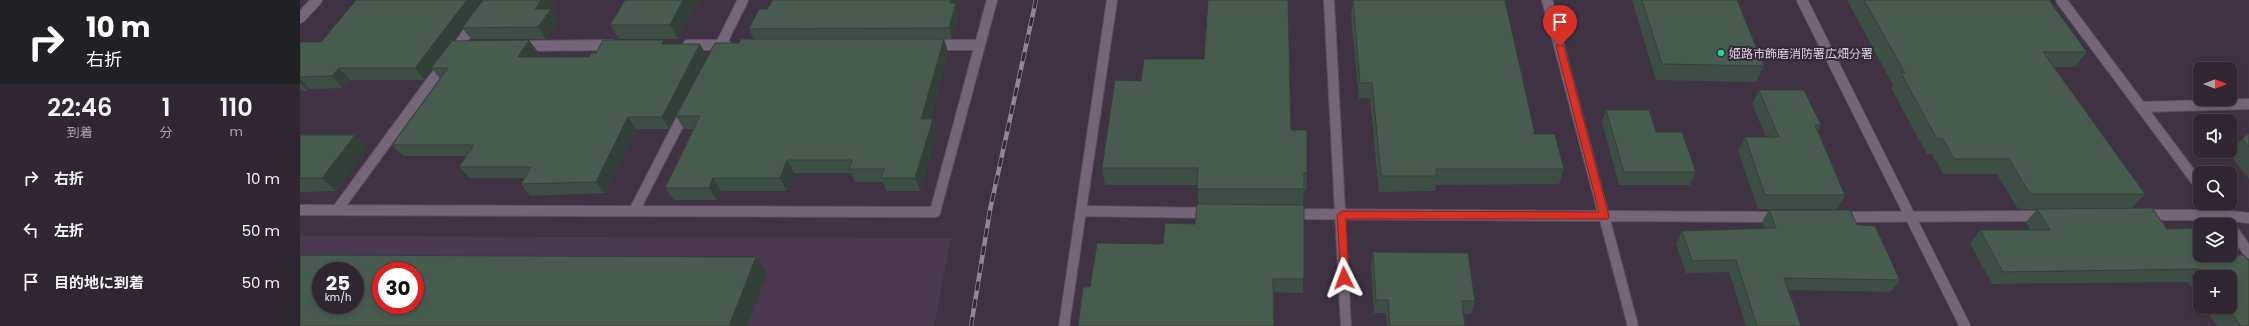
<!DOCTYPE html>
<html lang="ja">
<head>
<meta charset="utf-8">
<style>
	body { margin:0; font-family:Poppins,"Noto Sans JP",sans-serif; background:#3b323e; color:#f1f3f6; height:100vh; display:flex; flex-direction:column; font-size:15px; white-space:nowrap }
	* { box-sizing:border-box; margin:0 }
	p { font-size:13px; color:#a7a5ac }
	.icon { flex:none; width:22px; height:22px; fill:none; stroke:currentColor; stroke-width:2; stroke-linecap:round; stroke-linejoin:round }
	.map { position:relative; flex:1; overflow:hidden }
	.sheet { display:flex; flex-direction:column; background:#2f2632; width:300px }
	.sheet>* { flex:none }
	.guide { background:#202124; color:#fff; overflow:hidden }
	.needle { width:26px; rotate:90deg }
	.fabs { position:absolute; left:1893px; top:62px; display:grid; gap:8px }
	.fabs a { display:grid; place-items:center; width:44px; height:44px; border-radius:8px; background:#2f2632; box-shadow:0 2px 6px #0003,0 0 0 1px #4a434d; font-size:20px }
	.speed { position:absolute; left:12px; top:262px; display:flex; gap:8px; font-size:20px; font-weight:700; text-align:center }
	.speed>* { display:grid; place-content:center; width:52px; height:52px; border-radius:50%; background:#2f2632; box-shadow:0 2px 6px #0003,0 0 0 1px #4a434d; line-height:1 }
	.speed small { font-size:10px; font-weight:400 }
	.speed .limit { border:6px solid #d22; background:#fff; color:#111 }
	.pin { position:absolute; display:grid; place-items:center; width:34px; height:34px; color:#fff; margin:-41px -17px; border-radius:50% 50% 50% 0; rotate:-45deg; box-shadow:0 0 4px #0007 }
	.pin .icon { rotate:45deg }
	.me { position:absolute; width:44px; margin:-22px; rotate:357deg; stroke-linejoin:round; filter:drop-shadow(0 0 3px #0008) }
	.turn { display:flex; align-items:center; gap:14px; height:84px; padding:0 20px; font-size:18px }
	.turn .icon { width:52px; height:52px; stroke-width:2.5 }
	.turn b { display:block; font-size:28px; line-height:34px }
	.eta { display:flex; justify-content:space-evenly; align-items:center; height:68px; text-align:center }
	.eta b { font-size:24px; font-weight:600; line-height:28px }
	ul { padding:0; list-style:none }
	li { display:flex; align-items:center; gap:12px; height:52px; padding:0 20px }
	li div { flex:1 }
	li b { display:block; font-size:15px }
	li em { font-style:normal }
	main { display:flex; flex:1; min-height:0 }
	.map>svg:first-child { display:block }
</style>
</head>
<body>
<main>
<section class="sheet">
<div class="guide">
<div class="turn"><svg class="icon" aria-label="right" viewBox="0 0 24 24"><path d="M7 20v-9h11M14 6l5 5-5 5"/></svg><div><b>10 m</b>右折</div></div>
</div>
<div class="eta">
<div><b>22:46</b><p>到着</p></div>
<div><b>1</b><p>分</p></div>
<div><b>110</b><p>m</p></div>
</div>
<ul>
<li><svg class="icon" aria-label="right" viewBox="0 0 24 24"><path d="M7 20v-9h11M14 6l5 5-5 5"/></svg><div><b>右折</b></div><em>10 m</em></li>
<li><svg class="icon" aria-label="left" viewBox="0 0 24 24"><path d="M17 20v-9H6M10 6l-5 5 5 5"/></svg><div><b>左折</b></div><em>50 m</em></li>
<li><svg class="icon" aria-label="arrive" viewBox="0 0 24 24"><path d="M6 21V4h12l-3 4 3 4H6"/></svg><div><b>目的地に到着</b></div><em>50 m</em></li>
</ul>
</section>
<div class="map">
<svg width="1949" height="326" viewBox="0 0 1949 326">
	<rect width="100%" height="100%" fill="#3f3243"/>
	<!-- built -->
	<path fill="#4a394f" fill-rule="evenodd" d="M0,236l651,2 -17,88h-634zM21,271h34v34h-34zM81,271h34v34h-34z"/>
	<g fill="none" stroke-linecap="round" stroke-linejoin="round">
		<!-- minor casing -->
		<g stroke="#5c505f" stroke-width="12">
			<path id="minor" d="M1029,0l17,326
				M1247,0l86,326
				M1502,0l163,326
				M1761,0l139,186
				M0,18l17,-18
				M388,45h38
				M632,45h48
				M220,46l92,-1
				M418,50l25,-50
				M154,51l20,-27
				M1841,107l108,-3
				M1913,203l11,14
				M0,210l635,2 57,-212
				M37,210l107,-146
				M334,211l52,-101
				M781,211l128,2
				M991,214l488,3
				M1843,215h79l27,3
				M1539,217l204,-1
				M1930,226l19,27
				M764,326l48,-326"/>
		</g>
		<!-- minor -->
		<use href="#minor" stroke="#746678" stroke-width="10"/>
		<!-- rail casing -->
		<g stroke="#918694" stroke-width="4.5">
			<path id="rail" d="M671,326l19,-116 46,-210"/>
		</g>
		<!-- rail -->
		<use href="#rail" stroke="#352838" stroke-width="3" stroke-dasharray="9" stroke-linecap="butt"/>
	</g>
	<!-- wall -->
	<path fill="#3d4f44" d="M56,0h201l-6,9 7,12 -12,18h-75l-8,-10 -8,12 83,11 -4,5h55l7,-4 70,-9 41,12 -38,73h-33l-31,64 -75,3 -9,-12 3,-6h-54l-11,-11 7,-11h-63l-11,-11 48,-66 -7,-9 -8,10h-75l-7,8 -33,1 -2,2h-8v-49h21z
		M399,0l-21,39h-59l-9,-14z
		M473,0h184l-1,4 3,9 -7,26h-8l4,13 -18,67h3l4,13 -17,59h-34l-3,-9h-28l-4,-9h-57l-7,18h-66l-4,9h-43l-9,-12 29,-59h-10l-8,-13 63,-73 15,-4 -5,-10 18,-20z
		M1053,0l182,134 29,35 -5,15 -123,1 -1,6 -56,1 -9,-94h-11l-8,-82z
		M1332,0h105l27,66 -8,16 -100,-2z
		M1547,0h202l38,52 -12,15h-21l91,127 -14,15 21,-1 15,21 33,-1v27h30v-4l3,4h11l5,6v65h-32l-13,-19h26v-30h-30v24l-12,-19 -196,2 -22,-41 10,-13h50l-4,-8 11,-13h-19l-21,-35h-54l-11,-20h-5l-36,-66 2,-3z
		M904,59l87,71 16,43 -1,17h-2l-1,15v88l-213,-6 73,-43 32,-20 4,-20 -2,-19h-92l-3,-17 39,-87z
		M1459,90l62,35 -3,6 27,64 -8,14h-79l-20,-58 7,-14h21l-14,-33z
		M1306,110l50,22 40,40 -6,13h-71l-17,-63z
		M1949,133v46l-21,-26 14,-14z
		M0,135h55l12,13 -31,43 -36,1z
		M1469,210l88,15 43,55 -10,12 -101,-2 12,36h-55l-17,-54 -43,1 -10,-29 6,-13 83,-2 -3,-7z
		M1073,252l102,49 -4,13h-7l1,12h-78l-1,-13h-12l-3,-47z"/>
	<!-- shaded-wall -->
	<path fill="#324037" d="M167,0h18l-23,28 1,1 -29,39h-3l2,2 -8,10 -10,-12z
		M241,0h16l-6,9 7,12 -12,18 -8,-12 -3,-18z
		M383,0h16l-21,39 -8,-14z
		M651,0h6l-1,4 3,9 -7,26 -3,-11 1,-25z
		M644,39l4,13 -22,80 -5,-13z
		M229,40l9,12 -11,17 -9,-12z
		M400,44l7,12 -38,73 -7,-12z
		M39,68l11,12 -7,8 -11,-12z
		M0,78l10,11 -2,2 -8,-8z
		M328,117l8,12 -31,64 -9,-11z
		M633,119l4,13 -17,59 -5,-13z
		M55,135l12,13 -31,43 -14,-13z
		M487,160l7,13 -7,18 -7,-13z
		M413,178l8,13 -4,9 -8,-12z
		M456,257l11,17 -20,52h-18z"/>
	<!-- building -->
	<path fill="#475c4f" stroke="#324037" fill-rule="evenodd" d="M56,0h111l-52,68h-76l-7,8 -32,1v-35h21z
		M183,0h58l-6,9h16l-13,18 -76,1z
		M325,0h58l-13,25h-60z
		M473,0h178l-1,3h6l-7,25 -200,1 10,-20h8z
		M908,0h80l3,130h16v43h-3v16h-107l1,-21h-96l13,-88 26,1 3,-22h60z
		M1053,0h152l30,134h20l9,35h-128l1,7h-56l-9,-93h-12z
		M1342,0h95l27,66 -102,-2z
		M1564,0h185l38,52h-44l102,142h-115l-21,-35h-55l-11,-20h-6l-36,-66h4z
		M441,39h203l-23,80h12l-18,59h-34l3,-9h-35l3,-9h-65l-7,18h-67l-4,10h-44l35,-72h-24l39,-73h24z
		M229,40l-11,17h71l2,-4h5l7,-13h61l-2,4h38l-38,73h-34l-32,65 -75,2 10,-17h-72l15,-22h-82l56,-77h-17l21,-27z
		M1459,90h45l17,35h-6l30,70h-80l-20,-58h34z
		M1306,110h43l7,22h26l14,40h-72z
		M1949,133v14l-7,-8z
		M0,135h55l-33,43h-22z
		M897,204l107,1v74h-31l1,47h-196l5,-39h7l7,-44 66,1 2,-21 30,1z
		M1852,208l15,21 33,-1v27h30v-4l3,4h11l5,6v65h-8l-13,-19h2v-30h-22l-6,-8 -199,3 -23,-42h70l-13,-21z
		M1469,210h81l7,15 18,1 25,54 -116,-2 17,48h-44l-21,-66 -44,1 -10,-30 94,-3z
		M1073,252l95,1 7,48h-13l3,25h-75l-2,-26h-12z
		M0,255l456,2 -27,69h-429zM21,271h34v34h-34zM81,271h34v34h-34z"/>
	<!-- route -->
	<path fill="#d93025" stroke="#8d1f18" d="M1260,43l4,3 45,170 -1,3h-262l3,59 -5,5 -3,-2 -4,-66 5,-4 257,1 -43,-166z"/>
	<!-- markers -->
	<circle fill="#22d887" stroke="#352838" stroke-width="1.5" cx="1421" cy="53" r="4"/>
	<g text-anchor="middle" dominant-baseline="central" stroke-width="4" stroke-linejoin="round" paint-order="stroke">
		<!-- poi labels -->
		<g font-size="12" fill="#dad1dc" stroke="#352838" text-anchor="start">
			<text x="1429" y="53">姫路市飾磨消防署広畑分署</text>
		</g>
	</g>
</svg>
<div class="fabs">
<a><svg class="needle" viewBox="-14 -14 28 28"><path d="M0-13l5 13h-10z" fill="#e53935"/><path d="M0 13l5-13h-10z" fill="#a7a5ac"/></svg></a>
<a><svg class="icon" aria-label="sound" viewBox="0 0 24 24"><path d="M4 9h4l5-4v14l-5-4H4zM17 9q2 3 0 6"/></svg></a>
<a><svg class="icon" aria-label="search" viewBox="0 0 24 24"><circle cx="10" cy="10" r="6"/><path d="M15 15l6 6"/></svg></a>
<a><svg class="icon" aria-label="layers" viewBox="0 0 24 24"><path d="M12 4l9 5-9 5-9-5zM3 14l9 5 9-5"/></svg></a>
<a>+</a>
</div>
<div class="speed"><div>25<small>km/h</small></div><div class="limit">30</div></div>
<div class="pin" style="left:1260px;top:46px;background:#d93025"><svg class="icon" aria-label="arrive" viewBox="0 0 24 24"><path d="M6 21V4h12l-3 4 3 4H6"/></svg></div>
<svg class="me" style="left:1044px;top:278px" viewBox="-20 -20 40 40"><path d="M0-17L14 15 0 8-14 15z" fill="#d93025" stroke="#fff" stroke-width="4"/></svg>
</div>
</main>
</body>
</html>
